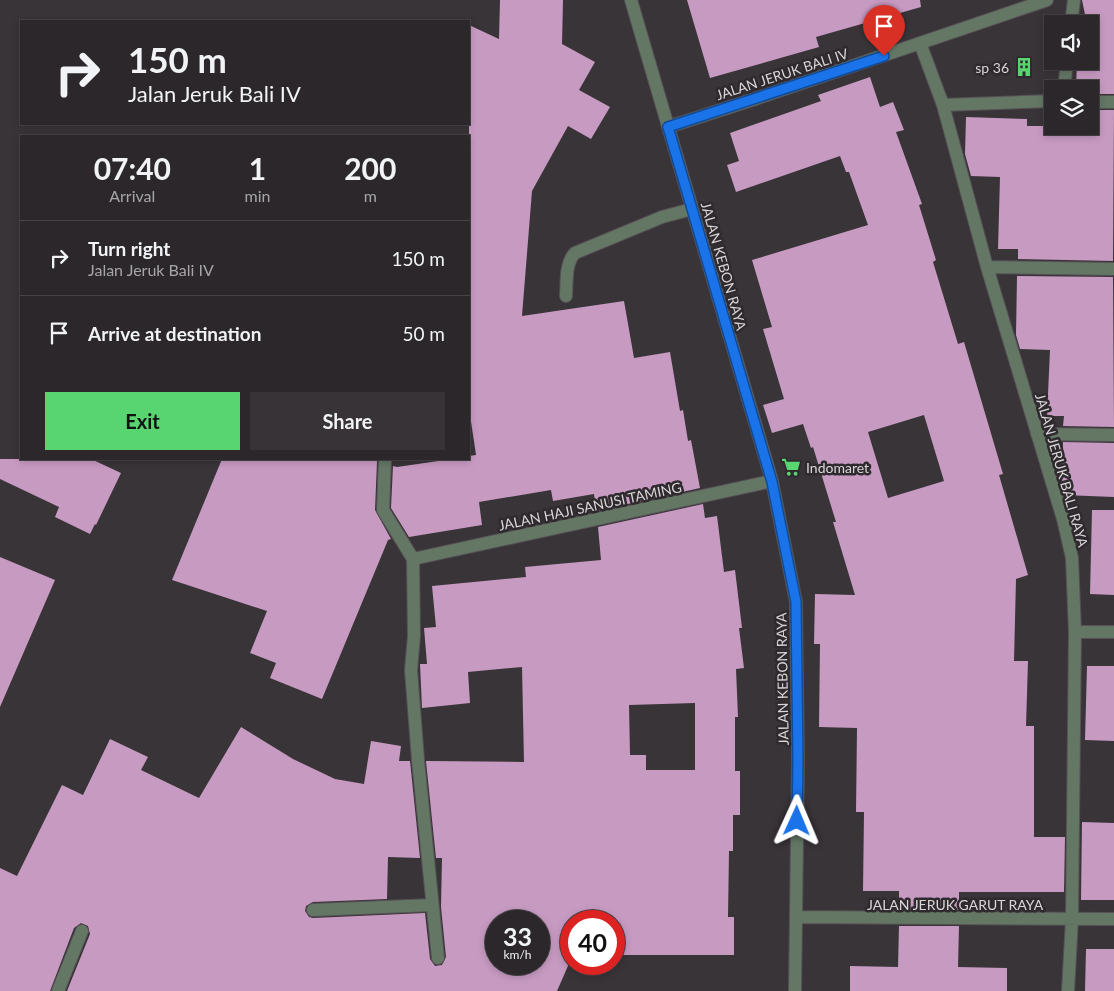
<!DOCTYPE html>
<html lang="en">
<head>
<meta charset="utf-8">
<style>
	body { margin:0; font-family:Lato,sans-serif; background:#373336; color:#f1f3f6; height:100vh; display:flex; flex-direction:column; font-size:19px; white-space:nowrap }
	* { box-sizing:border-box; margin:0 }
	p { font-size:16px; color:#a6a5a8 }
	.icon { flex:none; width:28px; height:28px; fill:none; stroke:currentColor; stroke-width:2; stroke-linecap:round; stroke-linejoin:round }
	.map { position:relative; flex:1; overflow:hidden }
	.drawer { position:absolute; left:20px; top:135px; width:450px; height:325px; display:flex; flex-direction:column; background:#2b272a; border-radius:0px; box-shadow:0 2px 8px #0003,0 0 0 1px #474447 }
	.drawer>* { flex:none }
	.top-card { position:absolute; left:20px; top:20px; width:450px; height:105px; border-radius:0px; box-shadow:0 2px 8px #0003,0 0 0 1px #474447; background:#2b272a; color:#f1f3f6; overflow:hidden }
	.tools { position:absolute; left:1044px; top:15px; display:grid; gap:10px }
	.tools a { display:grid; place-items:center; width:55px; height:55px; border-radius:0px; background:#2b272a; box-shadow:0 2px 8px #0003,0 0 0 1px #474447; font-size:25px }
	.speed { position:absolute; left:485px; top:910px; display:flex; gap:10px; font-size:25px; font-weight:700; text-align:center }
	.speed>* { display:grid; place-content:center; width:65px; height:65px; border-radius:50%; background:#2b272a; box-shadow:0 2px 8px #0003,0 0 0 1px #474447; line-height:1 }
	.speed small { font-size:12px; font-weight:400 }
	.speed .limit { border:8px solid #d22; background:#fff; color:#111 }
	.pin { position:absolute; display:grid; place-items:center; width:42px; height:42px; color:#fff; margin:-51px -21px; border-radius:50% 50% 50% 0; rotate:-45deg; box-shadow:0 0 5px #0007 }
	.pin .icon { rotate:45deg }
	.me { position:absolute; width:55px; margin:-28px; rotate:1deg; stroke-linejoin:round; filter:drop-shadow(0 0 4px #0008) }
	.turn { display:flex; align-items:center; gap:18px; height:105px; padding:0 25px; font-size:22px }
	.turn .icon { width:65px; height:65px; stroke-width:2.5 }
	.turn b { display:block; font-size:35px; line-height:42px }
	.eta { display:flex; justify-content:space-evenly; align-items:center; height:85px; text-align:center }
	.eta b { font-size:30px; font-weight:700; line-height:35px }
	.primary-button { display:flex; gap:10px; margin-top:auto; padding:10px 25px }
	.primary-button a { flex:1; height:58px; border-radius:0px; background:#58d570; color:#111; font-size:20px; font-weight:700; line-height:58px; text-align:center }
	.primary-button a+a { background:#373336; color:#f1f3f6 }
	ul { padding:0; list-style:none }
	li { display:flex; align-items:center; gap:15px; height:75px; padding:0 25px; border-top:1px solid #474447 }
	li div { flex:1 }
	li b { display:block; font-size:19px }
	li em { font-style:normal }
	.map>svg:first-child { display:block }
</style>
</head>
<body>
<div class="map">
<svg width="1114" height="991" viewBox="0 0 1114 991">
	<rect width="100%" height="100%" fill="#393438"/>
	<!-- building -->
	<path fill="#c79ac2" fill-rule="evenodd" d="M500,0h63l-1,44 33,18 -16,28 31,17 -19,32 -23,-13 -36,65 -10,125 102,-15 10,57 36,-6 10,59 3,-1 5,31 3,-1 9,48 -104,23 -2,-17 -41,7 -2,-11 -72,12 3,23 -73,12 -18,-29 2,-42 4,1 55,-8h17v-3l7,-1 -7,-47v-383l30,14z
		M687,0h233l1,7 -105,30 3,10 -109,31z
		M1082,0h32v94h-24v-5h-14l1,-28h13v-37h-3z
		M870,77l10,30 13,-5 11,28 -8,2 26,72 -3,1 17,55 -3,2 25,82 6,-2 39,132 -4,1 29,100 -12,4 -2,82h14l-2,65h8v111h31l-1,55h-105v18h-60v-19h-36l1,-79h-8l1,-84 -38,-1 1,-83h-6l1,-50 40,1 -22,-73h3l-23,-75 -2,1 -8,-24 -31,9 -9,-28 21,-6 -21,-70 9,-2 -20,-67 116,-35 -19,-53h-3l-6,-16 -104,36 -9,-27 12,-4 -9,-28 91,-32 -3,-6zM924,415l20,66 -56,17 -20,-66z
		M1090,110h24l-1,151 -95,-2v-10h-20l2,-72 -29,-1 -6,-22 1,-37 61,2v7h63z
		M1017,276l96,1 1,150 -51,-1 1,-10h-17l3,-66 -30,-1 -4,-14z
		M1063,442l51,1v54l-50,-2 -2,-9z
		M0,459h91l30,14 -25,52 -1,-1 -5,10 -35,-17 4,-10 -59,-28z
		M222,459h147l8,2 -2,49 16,29 -3,1 -66,159 -52,-21 6,-15 -26,-10 17,-42 -95,-31z
		M703,504l2,14 12,-2 7,56 11,-2 7,58h-3l5,40 -8,1 2,48h-3v54h5v44h-7v36h-4l-1,66h6v38h-120v-34h-43v38l-14,32h-490l23,-57 -2,-8 -7,-3 -7,5 -24,63h-50v-123l17,8 45,-91 21,10 27,-56 38,18 -7,13 58,28 42,-71 52,32 42,20 29,5 7,-43 30,5 -2,15h11l10,97 -32,-1 -1,42 -74,3 -7,4 -1,5 4,6 4,1 112,-5 5,46 5,7 7,-1 4,-8 -5,-50 1,-49h-6l-10,-97 98,1 -2,-95 -54,5 2,31 -48,5 -2,-44h7l-3,-36 12,-1 -4,-41 94,-9 -1,-10 76,-7 -3,-33zM695,703v67h-49v-15h-16l-1,-50zM496,921h43v43h-43z
		M1092,510h22v85l-24,-1z
		M0,557l55,23 -55,127z
		M1087,666h27v75l-29,-1z
		M1082,822l32,1v77h-33z
		M899,926h60l-1,41 49,1v23h-157v-25l48,1z
		M1086,949h28v42h-29z"/>
	<g fill="none" stroke-linecap="round" stroke-linejoin="round">
		<!-- minor casing -->
		<g stroke="#565155" stroke-width="14">
			<path id="minor" d="M631,0l141,481 24,121 2,161 -3,228
				M1071,24l3,-24
				M920,43l23,62 44,162 76,252 9,39 3,74 -3,287 -4,72
				M1064,89l3,-28
				M1090,102h24
				M943,105l109,-4
				M668,127l87,-28 292,-99
				M987,267l127,2
				M566,296c1,-14 -1,-33 9,-43l87,-36 30,-8
				M1037,434l77,1
				M385,459l-2,51 30,49
				M1075,632h39
				M313,910l119,-5
				M796,917l318,2
				M438,958l-20,-198 -7,-90 3,-34 -1,-77 359,-78
				M58,991l24,-60"/>
		</g>
		<!-- minor -->
		<use href="#minor" stroke="#647765" stroke-width="12"/>
	</g>
	<g fill="none" stroke-linecap="round" stroke-linejoin="round">
		<!-- route casing -->
		<g stroke="#114b97" stroke-width="12">
			<path id="route" d="M797,821l1,-58 -2,-161 -24,-120 -104,-355 216,-71"/>
		</g>
		<!-- route -->
		<use href="#route" stroke="#1a73e8" stroke-width="9"/>
	</g>
	<!-- icons -->
	<defs>
		<g id="building-bare" transform="scale(1.5)"><path d="M-4-6H4V6H1V3H-1V6H-4ZM-2.5-4.3h1.7v1.8h-1.7ZM.8-4.3h1.7v1.8H.8ZM-2.5-1h1.7V.8h-1.7ZM.8-1h1.7V.8H.8Z" fill="#58d570" stroke="#2f2a2e" stroke-width="2.5" paint-order="stroke"/></g>
		<g id="supermarket-bare" transform="scale(1.5)"><path d="M-6-5.5h2.5l.6 2H6L4.5 2H-2.5L-4.4-4H-6ZM-1.5 3.2a1.3 1.3 0 1 0 .1 0ZM3 3.2a1.3 1.3 0 1 0 .1 0Z" fill="#58d570" stroke="#2f2a2e" stroke-width="2.5" paint-order="stroke"/></g>
	</defs>
	<g fill-rule="evenodd">
		<use href="#building-bare" x="1024" y="67"/>
		<use href="#supermarket-bare" x="791" y="467"/>
	</g>
	<g text-anchor="middle" dominant-baseline="central" stroke-width="5" stroke-linejoin="round" paint-order="stroke">
		<!-- poi labels -->
		<g font-size="14" fill="#d9d6d8" stroke="#2f2a2e" text-anchor="end">
			<text x="1009" y="67">sp 36</text>
			<text x="806" y="467" text-anchor="start">Indomaret</text>
		</g>
		<!-- street labels -->
		<g font-size="14" fill="#d9d6d8" stroke="#2f2a2e">
			<text transform="translate(782 74) rotate(-18)">JALAN JERUK BALI IV</text>
			<text transform="translate(724 266) rotate(74)">JALAN KEBON RAYA</text>
			<text transform="translate(1062 470) rotate(74)">JALAN JERUK BALI RAYA</text>
			<text transform="translate(590 506) rotate(-12)">JALAN HAJI SANUSI TAMING</text>
			<text transform="translate(782 679) rotate(-91)">JALAN KEBON RAYA</text>
			<text x="955" y="904">JALAN JERUK GARUT RAYA</text>
		</g>
	</g>
</svg>
<div class="tools">
<a><svg class="icon" aria-label="sound" viewBox="0 0 24 24"><path d="M4 9h4l5-4v14l-5-4H4zM17 9q2 3 0 6"/></svg></a>
<a><svg class="icon" aria-label="layers" viewBox="0 0 24 24"><path d="M12 4l9 5-9 5-9-5zM3 14l9 5 9-5"/></svg></a>
</div>
<div class="speed"><div>33<small>km/h</small></div><div class="limit">40</div></div>
<div class="pin" style="left:884px;top:56px;background:#d93025"><svg class="icon" aria-label="arrive" viewBox="0 0 24 24"><path d="M6 21V4h12l-3 4 3 4H6"/></svg></div>
<svg class="me" style="left:797px;top:821px" viewBox="-20 -20 40 40"><path d="M0-17L14 15 0 8-14 15z" fill="#1a73e8" stroke="#fff" stroke-width="4"/></svg>
<div class="top-card">
<div class="turn"><svg class="icon" aria-label="right" viewBox="0 0 24 24"><path d="M7 20v-9h11M14 6l5 5-5 5"/></svg><div><b>150 m</b>Jalan Jeruk Bali IV</div></div>
</div>
<section class="drawer">
<div class="eta">
<div><b>07:40</b><p>Arrival</p></div>
<div><b>1</b><p>min</p></div>
<div><b>200</b><p>m</p></div>
</div>
<ul>
<li><svg class="icon" aria-label="right" viewBox="0 0 24 24"><path d="M7 20v-9h11M14 6l5 5-5 5"/></svg><div><b>Turn right</b><p>Jalan Jeruk Bali IV</p></div><em>150 m</em></li>
<li><svg class="icon" aria-label="arrive" viewBox="0 0 24 24"><path d="M6 21V4h12l-3 4 3 4H6"/></svg><div><b>Arrive at destination</b></div><em>50 m</em></li>
</ul>
<div class="primary-button"><a>Exit</a><a>Share</a></div>
</section>
</div>
</body>
</html>
